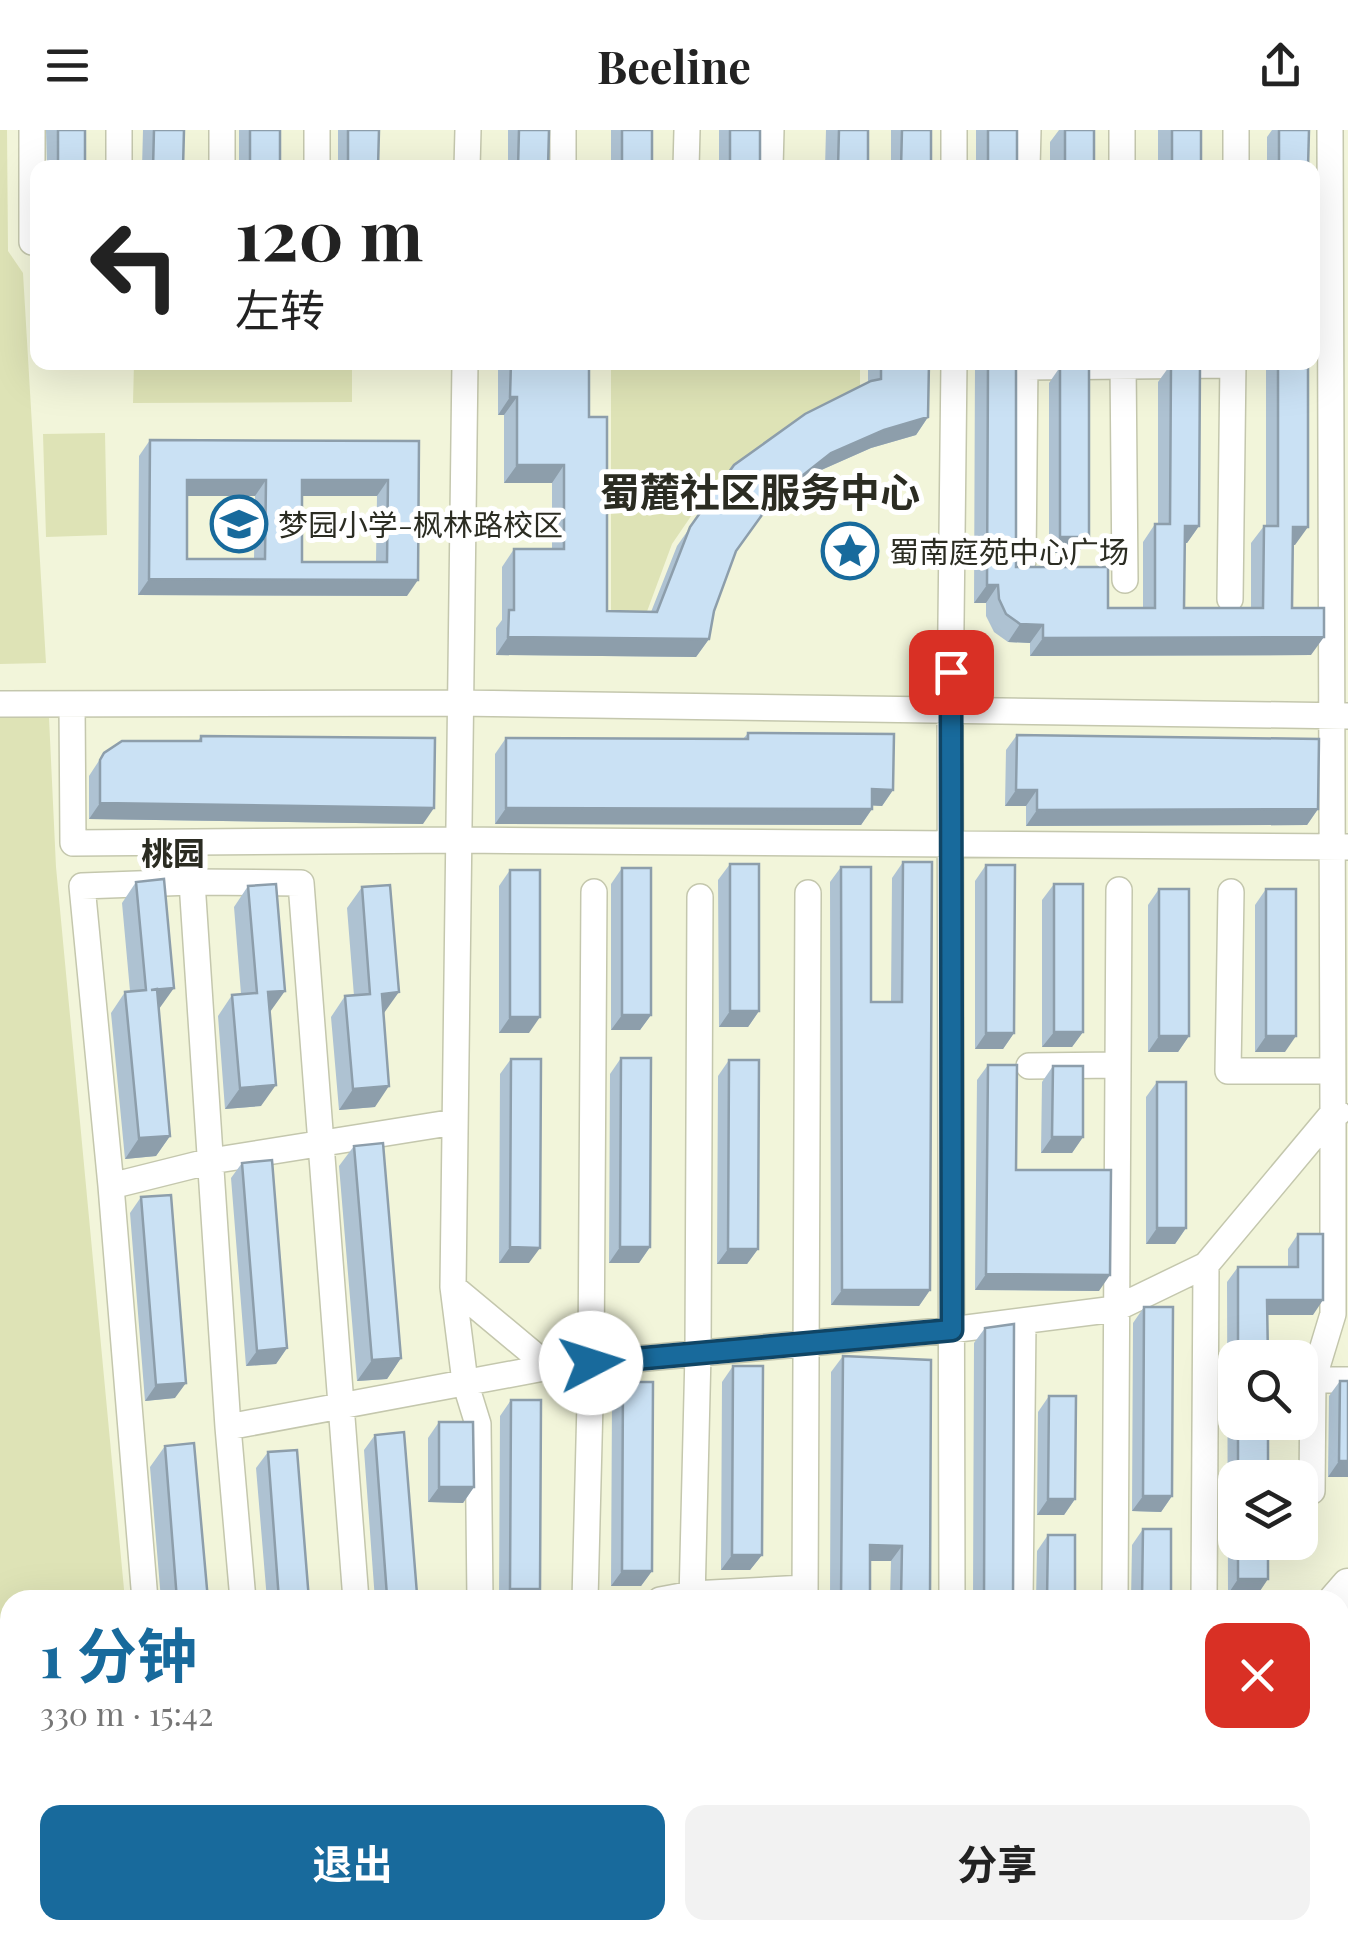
<!DOCTYPE html>
<html lang="zh">
<head>
<meta charset="utf-8">
<style>
	body { margin:0; font-family:"Playfair Display","Noto Sans SC",serif; background:#f2f2f2; color:#222; height:100vh; display:flex; flex-direction:column; font-size:38px; white-space:nowrap }
	* { box-sizing:border-box; margin:0 }
	p { font-size:32px; color:#767676 }
	.icon { flex:none; width:55px; height:55px; fill:none; stroke:currentColor; stroke-width:2; stroke-linecap:round; stroke-linejoin:round }
	.map { position:relative; flex:1; overflow:hidden }
	.details { position:absolute; left:0px; top:1460px; width:1350px; height:350px; display:flex; flex-direction:column; background:#fff; border-radius:30px 30px 0 0; box-shadow:0 10px 40px #0002 }
	.details>* { flex:none }
	.top-card { position:absolute; left:30px; top:30px; width:1290px; height:210px; border-radius:20px; box-shadow:0 10px 40px #0002; background:#fff; color:#222; overflow:hidden }
	.tools { position:absolute; left:1218px; top:1210px; display:grid; gap:20px }
	.tools a { display:grid; place-items:center; width:100px; height:100px; border-radius:20px; background:#fff; box-shadow:0 10px 40px #0002; font-size:50px }
	.pin { position:absolute; display:grid; place-items:center; width:85px; height:85px; color:#fff; margin:-42px; border-radius:20px; box-shadow:0 5px 15px #0006 }
	.me { position:absolute; width:110px; margin:-55px; rotate:85deg; stroke-linejoin:round; filter:drop-shadow(0 0 8px #0008) }
	.turn { display:flex; align-items:center; gap:35px; height:210px; padding:0 40px; font-size:45px }
	.turn .icon { width:130px; height:130px; stroke-width:2.5 }
	.turn b { display:block; font-size:70px; line-height:85px }
	.round { display:grid; place-items:center; flex:none; width:105px; height:105px; border-radius:20px; background:#f2f2f2 }
	.summary { display:flex; align-items:center; justify-content:space-between; height:170px; padding:0 40px }
	h1 { font-size:60px; font-weight:700; line-height:75px; color:#186a9c }
	.cta { display:flex; gap:20px; margin-top:auto; padding:20px 40px }
	.cta a { flex:1; height:115px; border-radius:20px; background:#186a9c; color:#fff; font-size:40px; font-weight:700; line-height:115px; text-align:center }
	.cta a+a { background:#f2f2f2; color:#222 }
	header { display:flex; justify-content:space-between; align-items:center; height:130px; padding:0 40px; background:#fff; font-size:45px; font-weight:700 }
	.map>svg:first-child { display:block }
</style>
</head>
<body>
<header><svg class="icon" aria-label="menu" viewBox="0 0 24 24"><path d="M4 6h16M4 12h16M4 18h16"/></svg>Beeline<svg class="icon" aria-label="share" viewBox="0 0 24 24"><path d="M12 15V3M7 8l5-5 5 5M5 13v7h14v-7"/></svg></header>
<div class="map">
<svg width="1348" height="1810" viewBox="0 0 1348 1810">
	<rect width="100%" height="100%" fill="#f2f5da"/>
	<!-- green -->
	<path fill="#dee3b6" d="M0,0h7l1,121 15,22 23,390 -46,1z
		M134,233h218v39l-219,1z
		M611,233h249v29l-39,15 -106,74 -43,63 -30,81 -31,2z
		M105,303l2,102 -61,2 -3,-103z
		M0,586l49,2 7,149 69,733h-115v330h146l1,10h-149l-8,-84z
		M1348,1537v273h-84l-10,-10h86v-255z"/>
	<g fill="none" stroke-linecap="round" stroke-linejoin="round">
		<!-- stream -->
		<path stroke="#acb17b" stroke-width="6" d="M7,1756l3,1"/>
		<!-- minor casing -->
		<g stroke="#c4c7ad" stroke-width="28">
			<path id="minor" d="M32,0v112
				M119,0v38
				M1122,0v38
				M222,38v-38
				M317,38v-38
				M467,38l1,-38
				M563,38v-38
				M686,38l1,-38
				M770,38l1,-38
				M954,38v-38
				M1027,38l1,-38
				M1236,38v-38
				M465,232l-12,925 96,80 402,-37 164,-21 91,-44 127,-152 -3,-983
				M1123,232l2,218
				M1025,237l208,-2
				M1023,431l2,-199
				M1230,469l3,-237
				M0,574l457,-1 891,13
				M72,574l1,139 385,-3 890,7
				M192,752l36,545
				M1231,762l-3,179h103
				M1029,936l89,-1
				M111,1056l-29,-300 110,-4 109,1 55,717
				M453,1157l12,95 13,42 2,176
				M1313,1250l20,-66v-201h5
				M1312,1361l1,-111h35
				M145,1470l-34,-414 100,-25 244,-39
				M243,1470l-15,-173 321,-60
				M585,1470l6,-237 3,-471
				M660,1470l32,-6 113,-6
				M692,1470l6,-247 2,-456
				M805,1470l3,-707
				M952,1470l-2,-891 4,-347
				M1020,1470l3,-278
				M1115,1470l4,-710
				M1204,1470l2,-335
				M362,1810l60,-10"/>
		</g>
		<!-- major casing -->
		<g stroke="#c4c7ad" stroke-width="35">
			<path id="major" d="M1335,1470l13,-15
				M1340,1503l8,-10
				M948,1810l15,-10"/>
		</g>
		<!-- minor -->
		<use href="#minor" stroke="#fff" stroke-width="25"/>
		<!-- major -->
		<use href="#major" stroke="#fff" stroke-width="32"/>
	</g>
	<!-- wall -->
	<path fill="#aec2d2" fill-rule="evenodd" d="M46,0h39v38h-38z
		M143,0h41l-1,38h-41z
		M239,0h41v38h-41z
		M338,0h41l-1,38h-40z
		M508,0h41l-1,38h-40z
		M611,0h41v38h-41z
		M719,0h41v38h-41z
		M826,0h42v38h-43z
		M891,0h40v38h-40z
		M976,0h41v38h-41z
		M1059,0h35v38h-44v-26z
		M1158,0h43v38h-43z
		M1272,0h37l-1,38h-41v-31z
		M498,232h91v55l18,194 44,1 26,-66 57,-81 134,-83v-20h61l-1,55 -12,18 -45,13 -52,23 -57,44 -26,37 -22,59 -5,28 -13,18 -200,-2v-27l6,-8v-53l12,-18h38v-66h-48v-68h-6z
		M975,232h41v205l92,41h35v-66l12,-18h3v-142l13,-18 28,162 -12,17h-2l-1,65h67v-65l13,-17h2v-164h42l-13,183h-2l-1,63 19,47 -281,1v-13l-22,-1 -14,-10 -8,-16v-13h-12z
		M1060,237l29,170 -11,16h-29v-170z
		M150,310l269,1 -12,155 -269,-1 1,-139zM187,366h68l-1,63h-67zM302,366h75l-1,66h-74z
		M748,603l145,57 -11,16 -10,-1v4l-11,16 -366,-1v-70l11,-16 237,1z
		M1017,605l301,74 -11,16 -281,1v-20h-21l1,-56z
		M201,606l222,88 -334,-5v-43l15,-23 94,-12z
		M903,732l27,428 -11,16 -88,-1 -1,-423 11,-15 30,135h20l1,-124z
		M730,734l29,147 -11,16h-29l-1,-147z
		M986,735l28,168 -11,16h-28v-168z
		M622,738l29,147 -11,15h-29v-146z
		M510,740l19,163h-30v-147z
		M136,752l23,127 11,127 -14,20 -31,3 -14,-146 14,-21 5,-1 -8,-88z
		M1054,754l29,148 -11,15h-30v-147z
		M248,756l22,126 -9,94 -36,3 -7,-93 14,-21 9,-1 -7,-87z
		M362,757l22,126 -9,94 -36,3 -8,-93 14,-21h9l-7,-88z
		M1159,759l30,147 -11,16h-30v-147z
		M1266,759l19,163h-30v-147z
		M621,928l29,189 -11,16h-30l1,-189z
		M511,929l18,204h-30l1,-189z
		M729,930l29,189 -11,15h-30l1,-188z
		M988,935l28,105 83,121 -124,-1 2,-210z
		M1053,936l30,71 -11,16h-31l1,-71z
		M1157,952l29,146 -11,16h-29v-147z
		M354,1016l47,212 -14,21 -30,2 -18,-215z
		M242,1033l45,185 -11,16 -30,2 -15,-188z
		M141,1067l34,201 -30,3 -15,-188z
		M1298,1104l15,81h-46l1,43h-33v64h33v56h-33v64h33l-10,52h-30l-1,-312 11,-15h50v-18z
		M1144,1177l28,189 -11,16 -29,-1 1,-188z
		M985,1198l28,272h-40l1,-257z
		M843,1226l87,244h-40l1,-39h-21v39h-40l1,-228z
		M733,1236l29,189 -12,15h-29l1,-188z
		M1340,1251h8v96h-20l1,-81z
		M623,1252l29,189 -11,15h-30l1,-188z
		M1049,1266l26,103 -11,16h-27l1,-103z
		M511,1270l29,189 -8,11h-33l1,-184z
		M439,1292l35,65 -11,16 -35,-1v-64z
		M375,1305l42,159 -4,6h-38l-11,-150z
		M165,1316l43,154h-47l-11,-133z
		M268,1322l41,148h-42l-11,-132z
		M1143,1399l28,71h-40l1,-55z
		M1048,1405l27,65h-39l1,-49z
		M1166,1800h99l10,10h-99z"/>
	<!-- shaded-wall -->
	<path fill="#8d9eab" d="M510,267h7l-13,18h-6z
		M928,287l-12,18 -45,13 -52,23 -57,44 13,-18 56,-44 53,-23z
		M517,335h47l-12,18h-48z
		M187,350h79l-11,16h-79z
		M302,350h86l-11,16h-86z
		M1185,396h14l-12,17h-15z
		M1293,397h15l-13,18h-14z
		M1060,407h29l-11,16h-29z
		M149,449l269,1 -11,16 -269,-1z
		M987,455h11l-12,18h-12z
		M1020,494l23,1 -13,18 -22,-1z
		M508,507l201,2 -13,18 -200,-2z
		M1324,507l-13,18 -281,1 13,-18z
		M872,659l21,1 -11,16 -21,-1z
		M1016,660h21l-11,16h-21z
		M100,673l334,5 -11,16 -334,-5z
		M506,678l366,1 -11,16 -366,-1z
		M1318,679l-11,16 -281,1 11,-16z
		M174,858l-15,21 -8,-19z
		M285,861l-15,21 -17,1 15,-21z
		M399,862l-15,21 -17,2 15,-21z
		M730,881h29l-11,16h-29z
		M622,885h29l-11,15h-29z
		M510,887h30l-11,16h-30z
		M1054,902h29l-11,15h-30z
		M986,903h28l-11,16h-28z
		M1159,906h30l-11,16h-30z
		M1266,906h30l-11,16h-30z
		M276,955l-15,21 -36,3 15,-21z
		M389,956l-14,21 -36,3 14,-21z
		M170,1006l-14,20 -31,3 14,-21z
		M1052,1007h31l-11,16h-31z
		M1157,1098h29l-11,16h-29z
		M510,1117l30,1 -11,15h-30z
		M620,1117h30l-11,16h-30z
		M728,1119h30l-11,15h-30z
		M986,1144l124,1 -11,16 -124,-1z
		M842,1160h88l-11,16 -88,-1z
		M1267,1170h56l-10,15h-56z
		M287,1218l-11,16 -30,2 11,-15z
		M401,1228l-14,21 -30,2 15,-21z
		M186,1253l-11,15 -30,3 11,-16z
		M1339,1331h9v16h-20z
		M439,1357h35l-11,16 -35,-1z
		M1143,1366h29l-11,16 -29,-1z
		M1048,1369h27l-11,16h-27z
		M870,1415l32,1 -11,15h-32z
		M732,1425h30l-12,15h-29z
		M622,1441h30l-11,15h-30z
		M1238,1449h30l-10,15h-30z
		M510,1459h30l-8,11h-30z
		M417,1464l-4,6h-29l3,-4z"/>
	<!-- building -->
	<path fill="#cae1f4" stroke="#8d9eab" stroke-width="2.5" fill-rule="evenodd" d="M58,0h27v38h-27z
		M154,0h30l-1,38h-30z
		M250,0h30v38h-30z
		M348,0h31l-1,38h-30z
		M519,0h30l-1,38h-30z
		M622,0h30v38h-30z
		M730,0h30v38h-30z
		M839,0h29v38h-30z
		M902,0h29v38h-30z
		M988,0h29v38h-29z
		M1065,0h29v38h-29z
		M1172,0h29v38h-29z
		M1279,0h30l-1,38h-29z
		M511,232h78v55h18v194l50,1 33,-85 44,-62 71,-51 66,-33 10,-2v-17h48l-1,55 -44,13 -53,23 -56,44 -39,54 -22,60 -5,28 -201,-2 1,-27h5v-61h50v-84h-47v-68h-7z
		M988,232h28v205h92v41h47v-84h15l1,-160h29l-1,162h-14l-1,82h79l1,-82h14v-164h30v165h-15l-1,81h32v29l-281,1v-13l-23,-1 -14,-10 -7,-15 -1,-14h-11z
		M1060,237h29v170h-29z
		M150,310l269,1 -1,139 -269,-1zM187,350h79l-1,79h-78zM302,350h86l-1,82h-85z
		M748,603l146,1 -1,56 -21,-1v20l-366,-1v-70l242,1z
		M1017,605l302,4 -1,70 -281,1v-20h-21z
		M201,606l234,2 -1,70 -334,-5v-43l4,-7 18,-12h79z
		M903,732h29l-2,428h-88l-1,-423h30v135h31z
		M730,734h29v147h-29z
		M986,735h29l-1,168h-28z
		M622,738h29v147h-29z
		M510,740h30v147h-30z
		M164,749l10,109 -23,2 6,-1 13,147 -31,2 -14,-146 21,-2 -10,-108z
		M276,754l9,107 -17,1 8,93 -36,3 -8,-93 25,-2 -9,-107z
		M1054,754h29v148h-29z
		M390,755l9,107 -17,2 7,92 -36,3 -8,-93 25,-2 -8,-107z
		M1159,759h30v147h-30z
		M1266,759h30v147h-30z
		M621,928h30l-1,189h-30z
		M511,929h30l-1,189 -30,-1z
		M729,930h30l-1,189h-30z
		M988,935h29l-1,105h95l-1,105 -124,-1z
		M1053,936h30v71h-31z
		M1157,952h29v146h-29z
		M383,1013l18,215 -29,2 -18,-214z
		M272,1030l15,188 -30,3 -15,-188z
		M171,1065l15,188 -30,2 -15,-188z
		M1298,1104h25v66h-56l1,58h-30v-91h60z
		M1144,1177h29l-1,189h-29z
		M1014,1194l-1,276h-29l1,-272z
		M843,1226l88,4 -1,240h-29l1,-54 -32,-1v55h-29z
		M733,1236h30l-1,189h-30z
		M1340,1251h8v80h-9z
		M623,1252h30l-1,189h-30z
		M1049,1266h27l-1,103h-27z
		M511,1270h30l-1,189h-30z
		M439,1292h34l1,65h-35z
		M1238,1292h30v56h-30z
		M404,1302l13,162 -30,2 -12,-161z
		M194,1313l14,157h-31l-12,-154z
		M297,1320l12,150h-30l-11,-148z
		M1143,1399h28v71h-29z
		M1048,1405h27v65h-28z
		M1238,1412h30v37h-30z
		M732,1465h30v5h-30z
		M1200,1800h65l10,10h-65z"/>
	<g fill="none" stroke-linecap="round" stroke-linejoin="round">
		<!-- route casing -->
		<g stroke="#104565" stroke-width="25">
			<path id="route" d="M591,1233l361,-33 -1,-658"/>
		</g>
		<!-- route -->
		<use href="#route" stroke="#186a9c" stroke-width="18"/>
	</g>
	<!-- icons -->
	<defs>
		<g id="school-ring" transform="scale(2.875)"><circle r="9.5" fill="#fff" stroke="#186a9c" stroke-width="1.5"/><path d="M0-5L7-2L0 1L-7-2ZM-4 1L0 2.5L4 1V4Q0 6-4 4Z" fill="#186a9c"/></g>
		<g id="sight-ring" transform="scale(2.875)"><circle r="9.5" fill="#fff" stroke="#186a9c" stroke-width="1.5"/><path d="M0-6L1.8-2.2L6-1.7L2.9 1.2L3.7 5.4L0 3.3L-3.7 5.4L-2.9 1.2L-6-1.7L-1.8-2.2Z" fill="#186a9c"/></g>
	</defs>
	<g fill-rule="evenodd">
		<use href="#school-ring" x="239" y="394"/>
		<use href="#sight-ring" x="850" y="421"/>
	</g>
	<g text-anchor="middle" dominant-baseline="central" stroke-width="10" stroke-linejoin="round" paint-order="stroke">
		<!-- poi labels -->
		<g font-size="30" fill="#2b2c22" stroke="#fff" text-anchor="start">
			<text x="278" y="394">梦园小学-枫林路校区</text>
			<text x="889" y="421">蜀南庭苑中心广场</text>
		</g>
		<!-- neighbourhood labels -->
		<g font-size="32" font-weight="bold" fill="#2b2c22" stroke="#fff">
			<text x="173" y="721">桃园</text>
		</g>
		<!-- district labels -->
		<g font-size="40" font-weight="bold" fill="#2b2c22" stroke="#fff">
			<text x="760" y="360">蜀麓社区服务中心</text>
		</g>
	</g>
</svg>
<div class="tools">
<a><svg class="icon" aria-label="search" viewBox="0 0 24 24"><circle cx="10" cy="10" r="6"/><path d="M15 15l6 6"/></svg></a>
<a><svg class="icon" aria-label="layers" viewBox="0 0 24 24"><path d="M12 4l9 5-9 5-9-5zM3 14l9 5 9-5"/></svg></a>
</div>
<div class="pin" style="left:951px;top:542px;background:#d93025"><svg class="icon" aria-label="arrive" viewBox="0 0 24 24"><path d="M6 21V4h12l-3 4 3 4H6"/></svg></div>
<svg class="me" style="left:591px;top:1233px" viewBox="-20 -20 40 40"><circle r="19" fill="#fff"/><path d="M0-13L10 11 0 6-10 11z" fill="#186a9c"/></svg>
<div class="top-card">
<div class="turn"><svg class="icon" aria-label="left" viewBox="0 0 24 24"><path d="M17 20v-9H6M10 6l-5 5 5 5"/></svg><div><b>120 m</b>左转</div></div>
</div>
<section class="details">
<div class="summary"><div><h1>1 分钟</h1><p>330 m · 15:42</p></div><a class="round" style="background:#d93025;color:#fff"><svg class="icon" aria-label="close" viewBox="0 0 24 24"><path d="M6 6l12 12M18 6L6 18"/></svg></a></div>
<div class="cta"><a>退出</a><a>分享</a></div>
</section>
</div>
</body>
</html>
